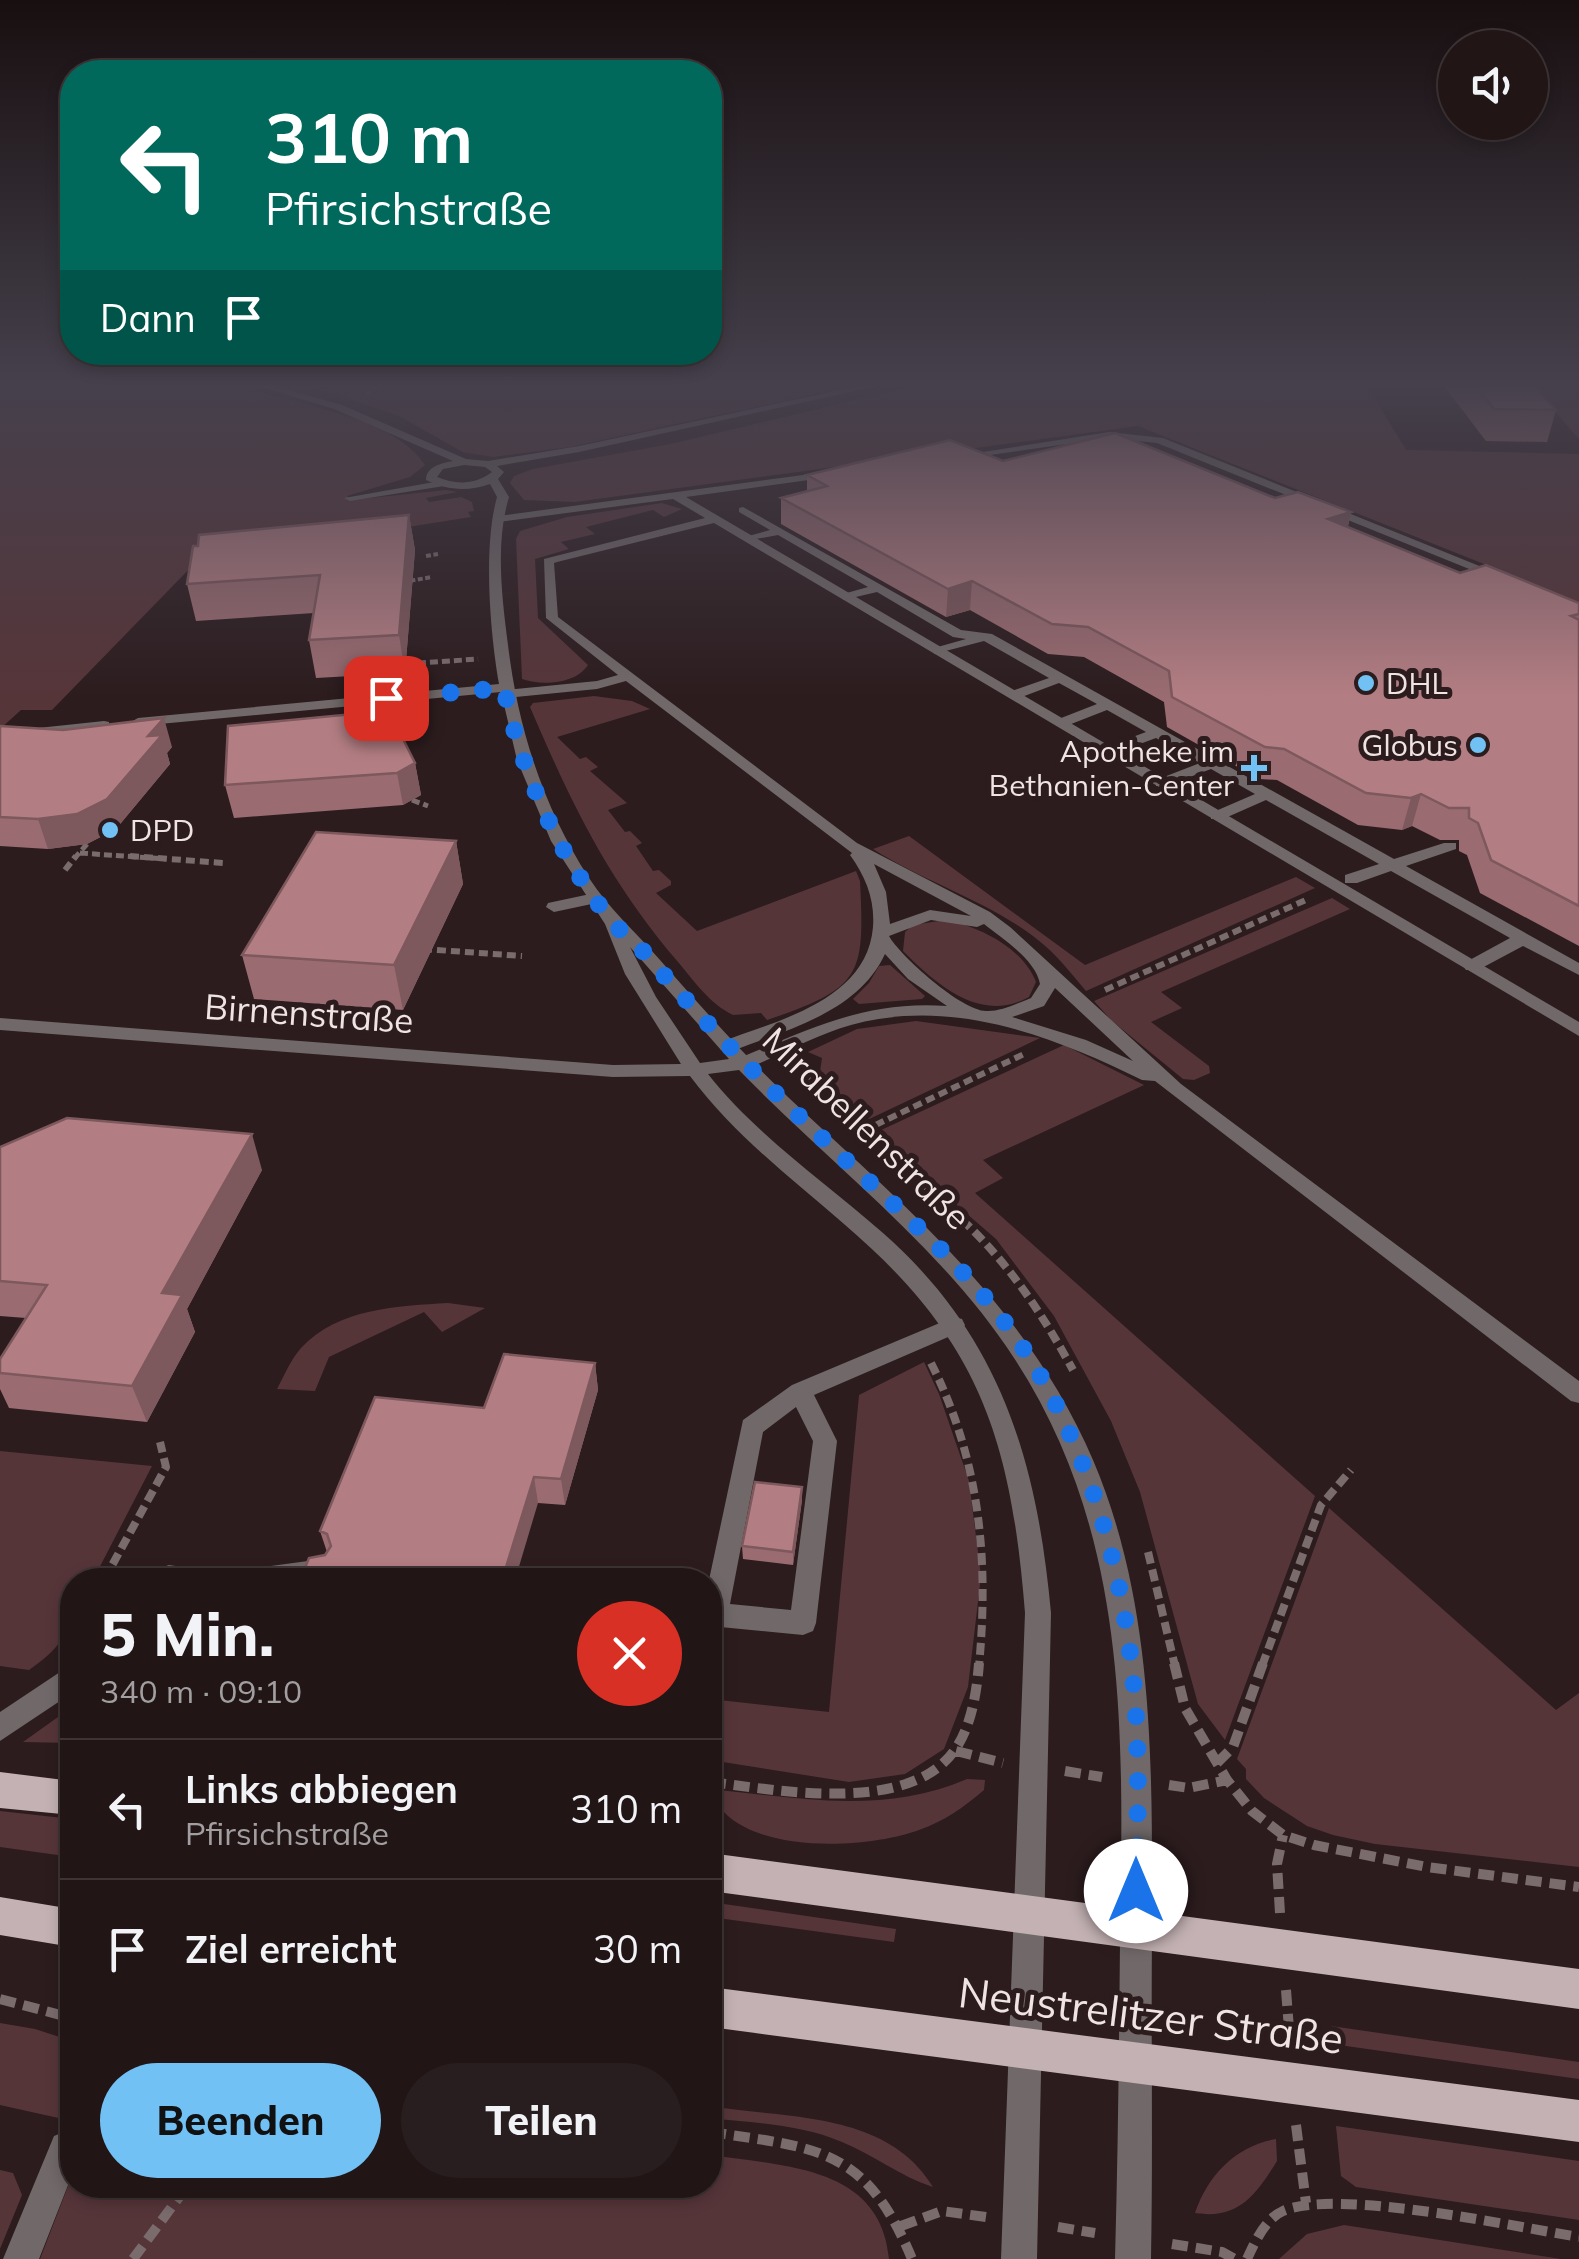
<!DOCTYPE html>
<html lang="de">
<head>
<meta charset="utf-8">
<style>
	body { margin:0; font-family:Mulish,sans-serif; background:#291e1f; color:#f1f3f6; height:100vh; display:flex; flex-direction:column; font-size:38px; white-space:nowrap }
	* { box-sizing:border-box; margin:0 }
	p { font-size:32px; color:#a29fa1 }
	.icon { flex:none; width:55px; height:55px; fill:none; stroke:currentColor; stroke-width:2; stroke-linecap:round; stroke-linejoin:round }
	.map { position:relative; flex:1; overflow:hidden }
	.drawer { position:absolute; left:60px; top:1568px; width:662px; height:630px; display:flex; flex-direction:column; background:#211516; border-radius:40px; box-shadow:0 5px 15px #0003,0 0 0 2px #3e3435 }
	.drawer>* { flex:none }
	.top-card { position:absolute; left:60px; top:60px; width:662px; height:305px; border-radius:40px; box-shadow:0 5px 15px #0003,0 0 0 2px #3e3435; background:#00695c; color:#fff; overflow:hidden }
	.tools { position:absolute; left:1438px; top:30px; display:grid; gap:20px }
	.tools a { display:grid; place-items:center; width:110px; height:110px; border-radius:50%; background:#211516; box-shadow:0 5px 15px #0003,0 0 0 2px #3e3435; font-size:50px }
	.pin { position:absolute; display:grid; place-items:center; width:85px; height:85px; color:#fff; margin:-42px; border-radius:20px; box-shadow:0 5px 15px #0006 }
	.me { position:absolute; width:110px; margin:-55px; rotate:0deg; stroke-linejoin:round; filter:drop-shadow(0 0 8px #0008) }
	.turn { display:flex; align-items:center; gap:35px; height:210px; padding:0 40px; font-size:45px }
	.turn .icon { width:130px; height:130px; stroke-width:2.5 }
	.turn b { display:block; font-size:70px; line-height:85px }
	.then { display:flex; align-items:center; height:95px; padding:0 40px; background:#0003; gap:20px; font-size:38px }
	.round { display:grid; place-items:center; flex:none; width:105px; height:105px; border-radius:52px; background:#291e1f }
	.overview { display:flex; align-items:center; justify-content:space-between; height:170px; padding:0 40px }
	h1 { font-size:60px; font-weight:800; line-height:75px }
	.button { display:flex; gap:20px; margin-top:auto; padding:20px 40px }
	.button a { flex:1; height:115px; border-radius:60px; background:#72c1f5; color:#111; font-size:40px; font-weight:800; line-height:115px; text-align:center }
	.button a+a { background:#291e1f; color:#f1f3f6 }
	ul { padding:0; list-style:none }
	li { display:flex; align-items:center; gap:30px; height:140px; padding:0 40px; border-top:2px solid #3e3435 }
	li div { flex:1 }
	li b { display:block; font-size:38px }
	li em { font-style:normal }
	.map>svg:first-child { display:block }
</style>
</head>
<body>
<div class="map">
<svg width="1579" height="2259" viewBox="0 0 1579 2259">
	<rect width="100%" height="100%" fill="#2c1c1e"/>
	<!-- green -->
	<path fill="#563539" d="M0,382h231l29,6 -4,3c49,15 138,27 169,74l-15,12 -63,19 4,4 95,-10 11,2 -31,6 3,4 32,-5 11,5 2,9 -6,1 3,5 -273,43 -146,150h-31l-21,19z
		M299,382h571l-300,65 -77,10 -30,-5 -64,-36z
		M931,382h434l41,68 173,4v148l-441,-176 -563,76 -51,-2 -14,-17 4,-7 19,-7 138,-25z
		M1529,382h50v57z
		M662,503l20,6 -18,8 -11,-7 -67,17 9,7 -34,8 8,7 -34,10 3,59 50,47c-12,19 -46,21 -66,14l-6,-140 4,-8 47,-14z
		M594,696l38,5 18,8 -93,28 23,22 6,-2 12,10 -8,4 37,32 -19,7 17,22 5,-1 12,12 -6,3 17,25 6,-1 12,11v4l-15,8 41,38 159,-60 4,10c5,96 1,107 -93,139l-6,-7 -28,2c-23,-11 -39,-34 -55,-53 -70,-82 -106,-157 -148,-255l3,-4z
		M909,836l176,129 211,-88 19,11 -229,103c-15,-18 -30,-37 -48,-51 -49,-39 -112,-57 -165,-91z
		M1332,898l18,11 -189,83 21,16 -31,14 58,44 1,7 -16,7 -11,-1 -71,-58 -18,-20z
		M945,920c34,6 78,28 91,62l-7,15c-49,27 -93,-13 -126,-46l2,-19 8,-7z
		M890,965l35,31 -3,3 -63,5 -6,-5 16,-16 10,-17z
		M916,1021l124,17 -177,84 -6,-2 -38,-42 3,-20 -14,-6 49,-23z
		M1064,1045l80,40 -161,75 20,18 -28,15 340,303 -90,244 -27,-36 -58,-212 -29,-71 -57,-105 -58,-77 -118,-102 1,-6z
		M448,1303l37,5 -43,24 -18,-20 -95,45 -14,34 -38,-2c7,-13 14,-30 24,-41 37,-40 97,-42 147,-45z
		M924,1362l15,32 30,87 12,95 -13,111 -24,62 -39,25 -56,8 -139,-22v-61l119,13 30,-317z
		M0,1451l152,15 -59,114h-21c0,47 -4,63 -43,90l-29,-4z
		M1329,1508l227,202 23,-17v174l-204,-23 -42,-9 -26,-9 -43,-28 -18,-19v-10l-9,-10z
		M72,1707v36l-49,-1z
		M967,1779l18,1 -1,10c-21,18 -40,31 -65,40 -54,20 -187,27 -209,-41 87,9 174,26 257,-10z
		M0,1811l72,8v38l-72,-10z
		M710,1902l186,27 -2,13 -184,-25z
		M0,2023l35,6 37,12v80l-72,-16z
		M1331,2026l248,36v17l-247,-35z
		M710,2106c77,13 177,5 223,81 -34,-11 -59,-32 -91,-45 -42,-18 -88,-19 -132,-24z
		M1336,2126l243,35v59l-223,-33 -15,-11z
		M1276,2139l1,22c-21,34 -39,59 -82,52 13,-38 41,-67 81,-74z
		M710,2155c72,11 171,10 179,104h-849l32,-83v9h638z
		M0,2170l13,3 9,22 -22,54z
		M1344,2225l217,34h-282l28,-25z"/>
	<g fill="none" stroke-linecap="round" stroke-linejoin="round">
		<!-- path-far4 -->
		<path stroke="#7a6b6d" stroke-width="4" stroke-dasharray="5 2.5" stroke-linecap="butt" d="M367,394l15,-12
			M426,556l12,-2
			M403,582l29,-5"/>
		<!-- path-far3 -->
		<path stroke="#7a6b6d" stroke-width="5" stroke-dasharray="8 4" stroke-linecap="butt" d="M406,664l72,-5
			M412,800l16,6
			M80,853l86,6
			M74,859l13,-15"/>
		<!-- path-far2 -->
		<path stroke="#7a6b6d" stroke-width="6" stroke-dasharray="9 5" stroke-linecap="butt" d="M130,856l93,7
			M65,870l11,-14
			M423,949l99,7
			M1105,990l203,-91
			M800,1065l27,34 124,111
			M863,1131l161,-77"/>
		<!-- path-far1 -->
		<path stroke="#7a6b6d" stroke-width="8" stroke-dasharray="12 6" stroke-linecap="butt" d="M948,1207c55,48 90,99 125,163
			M931,1363c49,97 58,196 48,303
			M1148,1552l27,114
			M104,1580l62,-113 -6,-25
			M1262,1666l59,-161 30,-35"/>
		<!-- path -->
		<path stroke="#7a6b6d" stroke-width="10" stroke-dasharray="16 8" stroke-linecap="butt" d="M1174,1663l11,45 42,72 25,31 31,24 31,10 113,22 152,20
			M956,1751l47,12
			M1217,1763l16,-16 30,-84
			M1065,1771l37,6
			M710,1782c68,8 205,35 248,-37 14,-23 19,-55 21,-82
			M1169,1785l20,3 38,-8
			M1280,1913l-3,-49 6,-29
			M1286,1990l4,52
			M0,1999l72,19
			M1296,2125l10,78
			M710,2132c109,16 156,16 202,127
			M901,2226l41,-15 44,6
			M1058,2227l37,6
			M1172,2244l50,8 13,7
			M133,2259l55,-74
			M1247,2259c8,-17 18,-40 36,-48 53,-23 233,16 296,26"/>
		<!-- lane -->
		<path fill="#716969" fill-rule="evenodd" d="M1109,432l54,6 346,140 -10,3 -342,-138 -48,-5 -153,22 -5,-3z
			M833,471l4,1v4l-151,21 893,525v14l-865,-513 -157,39 -3,1 4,54 299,226 133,69 20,15 171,157 398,297v22l-8,-2 -416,-320 -13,-1c-89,-44 -190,-83 -291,-55 -35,10 -67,28 -100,42h-14l-3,-4 3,-4c73,-30 129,-59 210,-53l-39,-27 -23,-25c-27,58 -96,75 -150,96h-14l-2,-4 2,-4c58,-22 146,-42 152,-115 2,-27 -7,-50 -23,-72l2,-2 -226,-172 -29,8 -92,9 -7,-4 7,-4 92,-9 21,-6 -72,-57 -2,-59 161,-41 -32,-19 -175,23 -6,-3 6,-3zM874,864l97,52 -41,-6 -40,14 -4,-32zM931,920l46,7 7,-3c19,15 52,36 56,60l-9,14c-13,5 -31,14 -45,13 -24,0 -86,-55 -97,-75zM1055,988l78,73 -47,-21 -74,-23 32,-11z
			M440,481l5,3 -1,2 -94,15 -6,-3z
			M595,893l8,5 -2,4 -47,10 -8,-5 2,-4z
			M954,1317l8,2 3,6 -3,6 -148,64 23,46 -21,182 -3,8 -10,4 -93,-9 -1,-46 34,-160 49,-35zM796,1407l17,34 -22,169 -61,-6 33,-172z
			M323,1559l9,3 4,8 -4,8 -6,2h-90l4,-8 9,-3z
			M169,1565l46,7 4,8h-65l6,-12z
			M72,1664v29l-72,48v-29z
			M66,2131l6,3v41l-33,84h-36l51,-123z"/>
		<!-- street -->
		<path fill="#716969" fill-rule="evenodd" d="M245,382h15l82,23 124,54 22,2 91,-15 299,-64h17l-316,70 -82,14 7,6 -6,7 11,18c-14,46 -7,101 -1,148 10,83 35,162 81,233 20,31 47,54 71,82 42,48 83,94 129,138 118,111 239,209 304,362 63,148 59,313 59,471 -1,109 1,219 -1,328h-36c3,-106 4,-211 5,-317 3,-205 11,-405 -106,-584 -72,-111 -183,-193 -275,-288l-31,4c49,62 116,107 175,159 118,104 154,228 168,380l-14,646h-36l24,-646c-14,-174 -45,-273 -181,-389 -54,-47 -111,-90 -154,-148l-77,1 -613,-47v-12l613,47 68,-1 -56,-90 -20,-50 -54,-83 -34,-81 -16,-68 -363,34 -7,-4 7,-4 361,-34c-9,-52 -16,-137 -2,-187l-7,-13c-23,8 -43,6 -64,-4 0,-13 15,-17 27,-19l-119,-52zM464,465l21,2 7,5c-17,13 -36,13 -55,5l6,-8zM630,947l99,112 -29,4 -44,-66z
			M743,507l218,123 31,4 402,225 50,-16h12v6l-50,17 173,97v12l-56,-29 -45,24h-12l-3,-4 3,-4 44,-24 -119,-67 -34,12h-12v-8l34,-11 -113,-64 -43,19h-12v-6l44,-19 -44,-25 -45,17h-10v-6l44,-17 -44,-25 -43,16h-10v-6l43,-16 -39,-22 -41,16h-10v-6l41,-16 -38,-21 -40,15h-10v-6l40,-14 -65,-37 -50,13v-6l32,-9 -13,-2 -76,-45 -34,8v-6l25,-7 -90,-52 -33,6v-4l25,-7 -31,-18v-4z
			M104,721l5,1v6l-71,8 -7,-4 7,-4z"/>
		<!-- primary -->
		<path fill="#c3b1b3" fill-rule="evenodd" d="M0,1772l72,9v34l-72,-7z
			M710,1853l869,116v40l-869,-118z
			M0,1897l72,12v38l-72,-12z
			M710,1987l869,113v42l-869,-115z"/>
	</g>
	<!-- wall -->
	<path fill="#9a6c71" d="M1441,382h90l25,28 -9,32 -61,-1z
		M1003,461l272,37 76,14 -3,15 112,46 119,30v343l-99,-53 -13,-38 -8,-4v-11h-19l-28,-14 -10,4 -44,-5 -81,-45 -18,-1 -92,-52 -3,-25 -80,-45 -36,-3 -78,-44 -24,7 -165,-93v-26l26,-7v-16z
		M409,515l6,35 -10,123 -89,5 -7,-38 5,-27 -118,8 -9,-37z
		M395,710l4,20 16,33 6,32 -18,10 -169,13 -9,-33z
		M0,726l172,21 -5,6 3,11 -54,65 -29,15 -39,5 -48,-3z
		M456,841l7,43 -60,126 -149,-11 -12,-44z
		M0,1147l262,23 -75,139 8,23 -48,90 -138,-14 -9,-19v-30l26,-41 -26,-2z
		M595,1363l3,27 -33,115 -27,-2 -213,52 2,-3 -7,-21 164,-123z
		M802,1487v13l-9,65 -50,-6 -1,-13z"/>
	<!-- shaded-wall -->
	<path fill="#7d585c" d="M1351,512l-6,27 -17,-20z
		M409,515l6,35 -10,123 -6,-38z
		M972,581l-2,29 -24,7 2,-28z
		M164,718l8,29 -5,6 3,11 -54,65 -29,15 -39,5 -10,-30 110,-83z
		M415,763l6,32 -18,10 -6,-32z
		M1421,794l-9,32 -10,4 9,-32z
		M456,841l7,43 -60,126 -9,-45z
		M252,1134l10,36 -75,139 8,23 -48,90 -15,-36 30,-93z
		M595,1363l3,27 -33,115 -4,-26z
		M534,1477l4,26 -23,77h-13z
		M802,1487v13l-9,65v-13z"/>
	<!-- building -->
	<path fill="#b37e83" stroke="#7d585c" stroke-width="2.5" d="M1473,382h58l25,28 -62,-1z
		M1115,433l160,65 23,-6 53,20 -23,7 132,54 26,-8 93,38v11l-8,2 8,4v286l-88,-46 -13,-37 -9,-5v-10h-20l-28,-14 -10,4 -45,-5 -82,-44 -19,-2 -93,-50 -3,-26 -81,-44 -36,-3 -80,-43 -24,8 -167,-91 46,-12 -20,-11 143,-35 53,21z
		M409,515l-10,120 -90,5 11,-65 -133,9 6,-38h5l1,-11z
		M395,710l2,17 18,36 -18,10 -172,12 3,-59z
		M164,718l-16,18 14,-1 -55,64 -30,15 -39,5 -38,-2v-91l63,4z
		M316,832l140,9 -62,124 -152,-10z
		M67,1118l185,16 -90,159 20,2 -50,91 -132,-13v-14l47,-74 -47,-4v-134z
		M504,1354l91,9 -34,116 -27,-2 -32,103h-202l9,-22 16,-3 6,-9 -4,-12 -7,-3 55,-134 109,11z
		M755,1482l47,5 -9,65 -51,-6z"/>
	<!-- sky -->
	<linearGradient id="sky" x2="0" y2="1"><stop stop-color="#180f10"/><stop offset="0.55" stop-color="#45404c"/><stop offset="1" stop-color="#45404c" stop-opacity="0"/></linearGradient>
	<rect width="1579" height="698" fill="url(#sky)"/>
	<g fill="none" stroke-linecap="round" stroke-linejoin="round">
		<!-- route -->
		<path stroke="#1a73e8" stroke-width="18" stroke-dasharray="0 32.4" d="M386,698l118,-10c17,82 53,166 107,232 9,12 23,20 32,31 65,76 133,145 206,212 57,53 117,105 163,169 82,114 121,268 125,407 2,51 0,102 -1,152"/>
	</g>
	<!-- markers -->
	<g fill="#72c1f5" stroke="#2c1c1e" stroke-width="4">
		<circle cx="1366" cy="683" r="10"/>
		<circle cx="1478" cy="745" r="10"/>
		<path d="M1249 753h10v10h10v10h-10v10h-10v-10h-10v-10h10z"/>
		<circle cx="110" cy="830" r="10"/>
	</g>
	<g text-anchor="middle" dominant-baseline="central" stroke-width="10" stroke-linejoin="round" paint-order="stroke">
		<!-- far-poi labels -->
		<g font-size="30" fill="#efe3e4" stroke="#2c1c1e" text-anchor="start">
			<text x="1386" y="683">DHL</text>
			<text x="1458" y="745" text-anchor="end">Globus</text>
			<text x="1234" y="751" text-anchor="end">Apotheke im<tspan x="1234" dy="34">Bethanien-Center</tspan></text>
			<text x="130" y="830">DPD</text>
		</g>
		<!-- street labels -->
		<g font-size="35" fill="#efe3e4" stroke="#2c1c1e">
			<text transform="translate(309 1013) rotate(4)">Birnenstraße</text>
			<text transform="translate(867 1128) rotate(44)">Mirabellenstraße</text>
		</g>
		<!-- near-street labels -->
		<g font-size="42" fill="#efe3e4" stroke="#2c1c1e">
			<text transform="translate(1151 2015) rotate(7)">Neustrelitzer Straße</text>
		</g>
	</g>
</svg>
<div class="tools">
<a><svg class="icon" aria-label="sound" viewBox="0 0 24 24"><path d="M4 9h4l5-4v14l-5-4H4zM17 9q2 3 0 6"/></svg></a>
</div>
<div class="pin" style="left:386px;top:698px;background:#d93025"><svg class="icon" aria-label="arrive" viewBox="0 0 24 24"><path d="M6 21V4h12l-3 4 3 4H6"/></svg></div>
<svg class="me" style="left:1136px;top:1891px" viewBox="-20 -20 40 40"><circle r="19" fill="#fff"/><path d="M0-13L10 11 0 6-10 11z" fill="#1a73e8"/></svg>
<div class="top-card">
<div class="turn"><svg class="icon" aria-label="left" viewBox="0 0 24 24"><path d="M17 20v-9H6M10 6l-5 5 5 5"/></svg><div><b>310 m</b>Pfirsichstraße</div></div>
<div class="then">Dann<svg class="icon" aria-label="arrive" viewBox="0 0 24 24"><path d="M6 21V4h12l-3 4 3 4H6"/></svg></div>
</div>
<section class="drawer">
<div class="overview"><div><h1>5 Min.</h1><p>340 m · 09:10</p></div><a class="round" style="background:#d93025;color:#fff"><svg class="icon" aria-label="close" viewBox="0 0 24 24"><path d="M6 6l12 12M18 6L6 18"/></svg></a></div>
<ul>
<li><svg class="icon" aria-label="left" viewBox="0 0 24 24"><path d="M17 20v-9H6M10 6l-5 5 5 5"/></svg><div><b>Links abbiegen</b><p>Pfirsichstraße</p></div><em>310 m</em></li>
<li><svg class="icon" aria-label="arrive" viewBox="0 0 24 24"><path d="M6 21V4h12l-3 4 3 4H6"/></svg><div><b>Ziel erreicht</b></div><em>30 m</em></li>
</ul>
<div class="button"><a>Beenden</a><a>Teilen</a></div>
</section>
</div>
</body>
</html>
